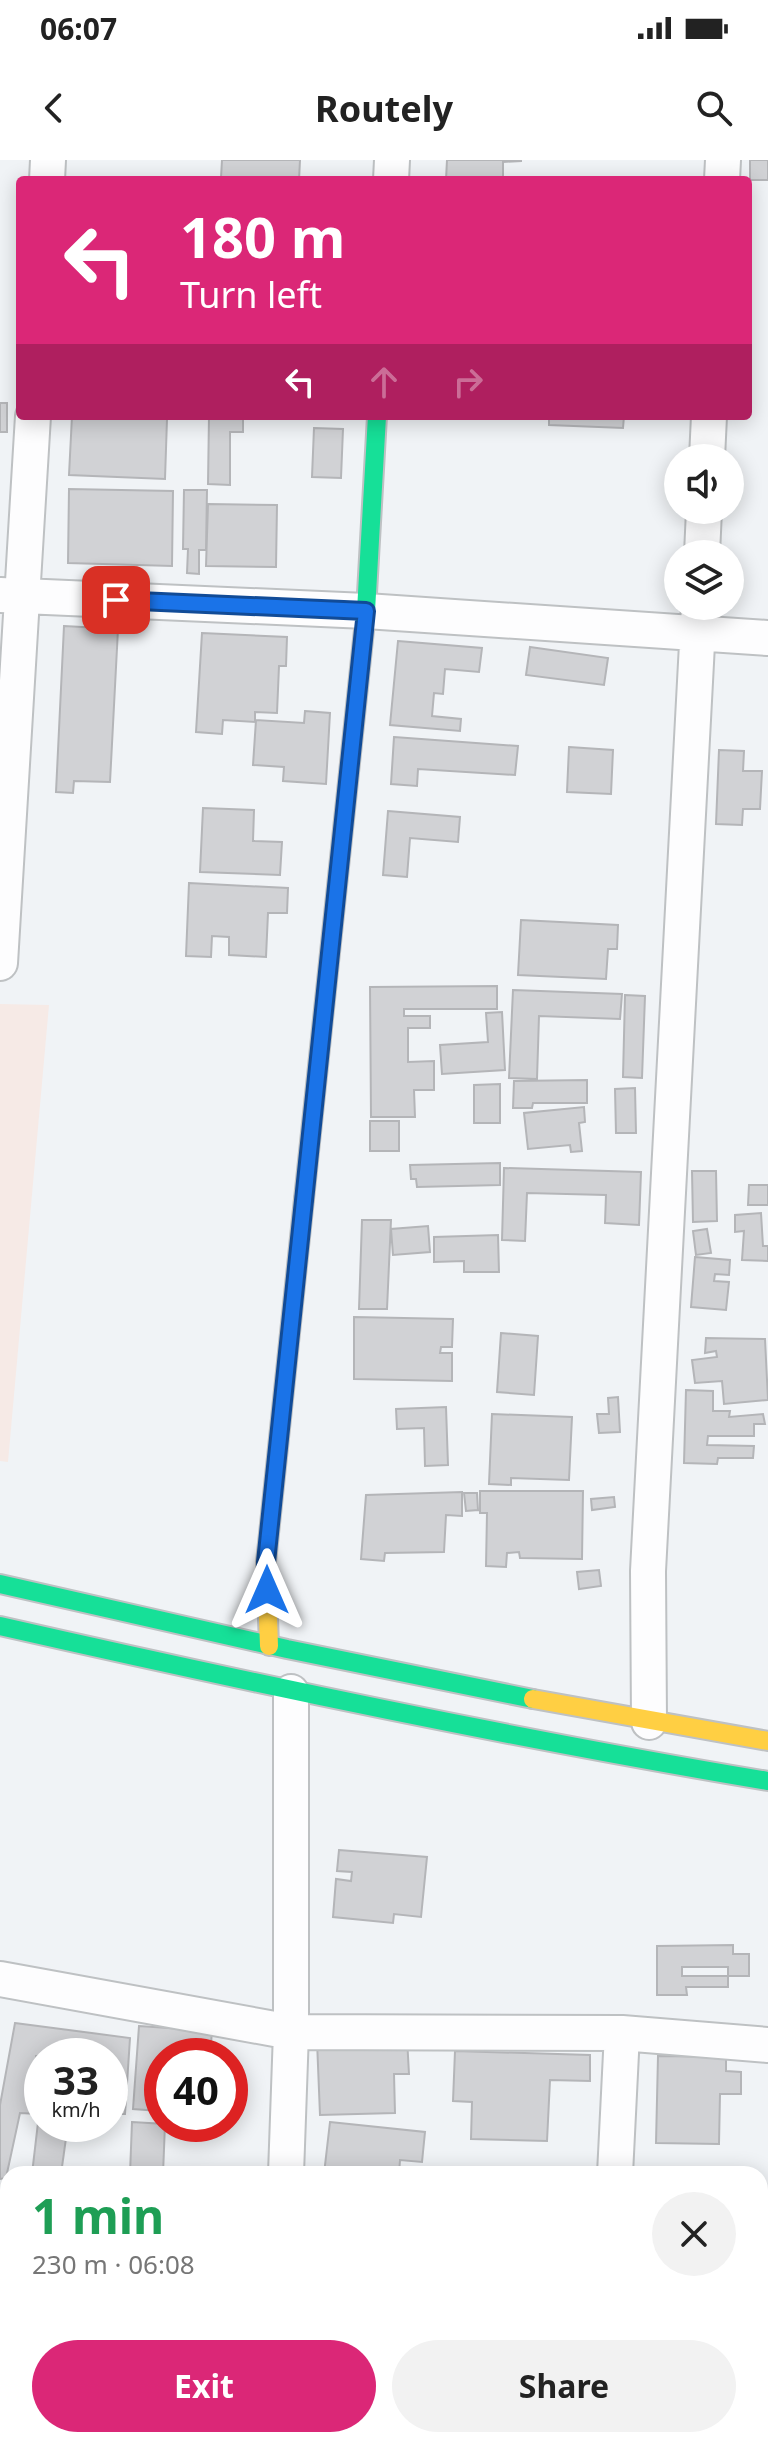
<!DOCTYPE html>
<html lang="en">
<head>
<meta charset="utf-8">
<style>
	body { margin:0; font-family:"Noto Sans",sans-serif; background:#f2f2f2; color:#222; height:100vh; display:flex; flex-direction:column; font-size:30px; white-space:nowrap }
	* { box-sizing:border-box; margin:0 }
	p { font-size:26px; color:#767676 }
	.icon { flex:none; width:44px; height:44px; fill:none; stroke:currentColor; stroke-width:2; stroke-linecap:round; stroke-linejoin:round }
	.map { position:relative; flex:1; overflow:hidden }
	.side { position:absolute; left:0px; top:2006px; width:768px; height:282px; display:flex; flex-direction:column; background:#fff; border-radius:24px 24px 0 0; box-shadow:0 4px 20px #0003 }
	.side>* { flex:none }
	.hud { position:absolute; left:16px; top:16px; width:736px; height:244px; border-radius:8px; box-shadow:0 4px 20px #0003; background:#db2777; color:#fff; overflow:hidden }
	.fabs { position:absolute; left:664px; top:284px; display:grid; gap:16px }
	.fabs a { display:grid; place-items:center; width:80px; height:80px; border-radius:50%; background:#fff; box-shadow:0 4px 20px #0003; font-size:40px }
	.speed { position:absolute; left:24px; top:1878px; display:flex; gap:16px; font-size:40px; font-weight:700; text-align:center }
	.speed>* { display:grid; place-content:center; width:104px; height:104px; border-radius:50%; background:#fff; box-shadow:0 4px 20px #0003; line-height:1 }
	.speed small { font-size:20px; font-weight:400 }
	.speed .limit { border:12px solid #d22; background:#fff; color:#111 }
	.pin { position:absolute; display:grid; place-items:center; width:68px; height:68px; color:#fff; margin:-34px; border-radius:16px; box-shadow:0 4px 12px #0006 }
	.me { position:absolute; width:88px; margin:-44px; rotate:0deg; stroke-linejoin:round; filter:drop-shadow(0 0 6px #0008) }
	.turn { display:flex; align-items:center; gap:28px; height:168px; padding:0 32px; font-size:36px }
	.turn .icon { width:104px; height:104px; stroke-width:2.5 }
	.turn b { display:block; font-size:56px; line-height:68px }
	.lanes { display:flex; align-items:center; height:76px; padding:0 32px; background:#0003; justify-content:center; gap:40px; direction:ltr }
	.lanes .off { opacity:.35 }
	.round { display:grid; place-items:center; flex:none; width:84px; height:84px; border-radius:42px; background:#f2f2f2 }
	.head { display:flex; align-items:center; justify-content:space-between; height:136px; padding:0 32px }
	h1 { font-size:48px; font-weight:700; line-height:60px; color:#1e9e55 }
	.cta { display:flex; gap:16px; margin-top:auto; padding:16px 32px }
	.cta a { flex:1; height:92px; border-radius:48px; background:#db2777; color:#fff; font-size:32px; font-weight:700; line-height:92px; text-align:center }
	.cta a+a { background:#f2f2f2; color:#222 }
	.status { display:flex; justify-content:space-between; align-items:center; height:56px; padding:0 40px; background:#fff; direction:ltr }
	.status svg { height:22px; fill:currentColor }
	header { display:flex; justify-content:space-between; align-items:center; height:104px; padding:0 32px; background:#fff; font-size:36px; font-weight:700 }
	.map>svg:first-child { display:block }
</style>
</head>
<body>
<div class="status"><b>06:07</b><svg viewBox="0 0 49 12"><path d="M0 12V9h3v3zM5 12V6h3v6zM10 12V3h3v9zM15 12V0h3v12zM26 1h20v11H26zM47 4h2v5h-2z"/></svg></div>
<header><svg class="icon" aria-label="back" viewBox="0 0 24 24"><path d="M15 5l-7 7 7 7"/></svg>Routely<svg class="icon" aria-label="search" viewBox="0 0 24 24"><circle cx="10" cy="10" r="6"/><path d="M15 15l6 6"/></svg></header>
<div class="map">
<svg width="768" height="2287" viewBox="0 0 768 2287">
	<rect width="100%" height="100%" fill="#f0f3f6"/>
	<!-- education -->
	<path fill="#f6eae6" d="M0,844l49,1 -41,457 -8,-1z"/>
	<!-- building -->
	<path fill="#d1d2d5" stroke="#b4b5b8" stroke-width="2" fill-rule="evenodd" d="M222,0h78l-1,20 -78,-2z
		M447,0h74v1l-18,1v18h-57z
		M750,0h18v20h-18z
		M0,243h7v29h-7z
		M72,256l95,3 -2,60 -96,-4z
		M209,256h34v16h-13v53l-22,-1z
		M549,256h75l-1,12 -74,-3z
		M314,268l29,1 -2,49 -29,-1z
		M69,329l104,2 -1,75 -104,-3z
		M184,330h23l-1,60h-7v24l-12,-1 1,-24h-5z
		M208,344l69,1 -1,62 -70,-1z
		M64,466l54,3 -8,153 -36,-1 -1,12 -17,-1z
		M202,473l85,4 -1,29h-7l-2,47 -22,-1v10l-32,-2 -1,14 -26,-2z
		M398,481l84,7 -3,24 -34,-3 -2,25 -9,-1 -2,23 29,3 -1,12 -70,-6z
		M530,487l78,11 -4,27 -78,-10z
		M305,551l25,2 -4,71 -43,-3 1,-14 -31,-2 3,-45 48,3z
		M394,577l124,9 -3,29 -97,-6 -1,17 -26,-2z
		M569,587l44,3 -2,44 -44,-2z
		M719,590l25,1 -1,20h19l-2,38h-17l-1,16 -26,-1z
		M203,648l51,2 -1,31 29,1 -2,33 -80,-3z
		M388,651l72,6 -2,25 -48,-4 -3,39 -24,-2z
		M189,723l99,5 -1,25h-19l-2,44 -37,-2v-18l-17,-1 -1,21 -25,-1z
		M521,760l97,5 -1,24h-9l-2,30 -88,-4z
		M497,826v23h-93v7h26v12h-22v34l26,-1v29h-20l1,27h-44l-1,-130z
		M513,830l109,4 -2,25 -81,-3 -2,63 -28,-1z
		M625,835l20,1 -3,82 -19,-1z
		M502,852l3,58 -63,4 -2,-29 48,-3 -2,-29z
		M587,920v23h-54l-1,5h-19l1,-27z
		M500,924v39h-26v-38z
		M635,928l1,45h-20l-1,-44z
		M584,947l1,15 -6,1 3,28 -11,1 -1,-7 -42,4 -4,-36z
		M370,961h29v30h-29z
		M500,1003v22l-83,2 -1,-8h-5l-1,-14z
		M504,1008l137,4 -2,53 -34,-2 1,-28 -79,-2 -2,48 -23,-1z
		M692,1011h24l1,50 -24,1z
		M749,1025h19v20h-20z
		M761,1053l2,33h5v15l-26,-1 2,-29 -9,1v-17z
		M362,1060h29l-4,89h-28z
		M428,1066l2,26 -37,3 -2,-26z
		M707,1069l4,24 -15,2 -3,-24z
		M498,1075l1,37h-35v-11l-30,1v-25z
		M695,1097l35,3 -1,15 -14,-1 -1,7 15,1 -3,28 -35,-3z
		M354,1157l99,2 -1,28h-11l-1,6h12v28l-98,-2z
		M501,1173l37,3 -4,59 -37,-3z
		M706,1178l59,1 3,61 -44,4 -2,-23 -27,2 -3,-23 25,-3 -1,-6 -11,2z
		M686,1230l27,1v20h17l-1,6 34,-3 2,10h-11v12h-46l-1,9 47,1 -1,12h-35l-1,6 -33,-1z
		M618,1237l2,35 -21,1 -2,-19h12l-1,-16z
		M446,1247l2,58 -23,1 -1,-38 -27,1 -1,-20z
		M492,1254l80,3 -3,63 -58,-2v7l-22,-1z
		M480,1331h103l-1,68 -62,-1 -1,-6 -12,1 -1,14 -20,-1 1,-53h-7z
		M462,1332v24l-16,-1 -2,37 -59,1 -1,8 -23,-2 5,-64z
		M464,1333h13l1,17 -12,1z
		M614,1337l1,10 -23,3 -1,-11z
		M599,1410l2,16 -22,3 -2,-17z
		M339,1690l88,7 -6,60 -27,-3 -1,9 -60,-6 3,-38 15,2 1,-9 -15,-1z
		M733,1785v9h16v22h-21v11h-42l1,8h-30v-49zM682,1807h46v9h-46z
		M15,1863l115,15 -5,76h-15v-58h-18v-13h-24v13h-32v32h6v36h26l-7,50h-29l7,-60 -19,-1 -14,65 -6,1v-74z
		M139,1866l73,5 -2,25h-48v45h-2l-1,10 -26,-2z
		M407,1878l2,36h-15l1,39 -75,2 -3,-74z
		M455,1891l135,4v26l-40,-1 -3,61 -76,-2 1,-37 -19,-1z
		M658,1896l68,1v14l15,1v22h-21l-1,50 -63,-1z
		M132,1962l33,2 -2,50h-33z
		M330,1962l95,10 -3,30 -22,-2 -1,14h-75z
		M0,2103l8,1v21h-8z
		M0,2173h8v34h-8z
		M767,2195h1v40l-7,-1z
		M411,2280h20l-1,3 24,4h-45z
		M526,2280h22l-2,7 -21,-2z
		M612,2280h80l-1,4 -10,-2 -1,5h-69z"/>
	<g fill="none" stroke-linecap="round" stroke-linejoin="round">
		<!-- street casing -->
		<g stroke="#bec1c3" stroke-width="38">
			<path id="street" d="M47,20l1,-20
				M391,20l1,-20
				M722,20l1,-20
				M707,298l2,-42
				M702,394l2,-44
				M0,435l366,16 402,27
				M0,803l33,-547
				M649,1562l-1,-151 51,-965
				M0,1819l291,53 331,1 146,12
				M286,2014l5,-142v-340
				M615,2014l7,-141
				M237,2287l1,-7
				M578,2287l2,-7"/>
		</g>
		<!-- fast casing -->
		<g stroke="#bec1c3" stroke-width="22">
			<path id="fast" d="M304,1039l62,-588 11,-195
				M0,1424l287,65 246,50
				M0,1466c255,58 510,112 768,155"/>
		</g>
		<!-- slow casing -->
		<g stroke="#bec1c3" stroke-width="22">
			<path id="slow" d="M269,1486l-3,-84 38,-363
				M533,1539l235,42"/>
		</g>
		<!-- street -->
		<use href="#street" stroke="#fdfdfe" stroke-width="34"/>
		<!-- fast -->
		<use href="#fast" stroke="#16e098" stroke-width="18"/>
		<!-- slow -->
		<use href="#slow" stroke="#ffcf43" stroke-width="18"/>
	</g>
	<g fill="none" stroke-linecap="round" stroke-linejoin="round">
		<!-- route casing -->
		<g stroke="#114b97" stroke-width="20">
			<path id="route" d="M116,440l250,11 -100,951 1,28"/>
		</g>
		<!-- route -->
		<use href="#route" stroke="#1a73e8" stroke-width="14"/>
	</g>
</svg>
<div class="fabs">
<a><svg class="icon" aria-label="sound" viewBox="0 0 24 24"><path d="M4 9h4l5-4v14l-5-4H4zM17 9q2 3 0 6"/></svg></a>
<a><svg class="icon" aria-label="layers" viewBox="0 0 24 24"><path d="M12 4l9 5-9 5-9-5zM3 14l9 5 9-5"/></svg></a>
</div>
<div class="speed"><div>33<small>km/h</small></div><div class="limit">40</div></div>
<div class="pin" style="left:116px;top:440px;background:#d93025"><svg class="icon" aria-label="arrive" viewBox="0 0 24 24"><path d="M6 21V4h12l-3 4 3 4H6"/></svg></div>
<svg class="me" style="left:267px;top:1430px" viewBox="-20 -20 40 40"><path d="M0-17L14 15 0 8-14 15z" fill="#1a73e8" stroke="#fff" stroke-width="4"/></svg>
<div class="hud">
<div class="turn"><svg class="icon" aria-label="left" viewBox="0 0 24 24"><path d="M17 20v-9H6M10 6l-5 5 5 5"/></svg><div><b>180 m</b>Turn left</div></div>
<div class="lanes"><svg class="icon" aria-label="left" viewBox="0 0 24 24"><path d="M17 20v-9H6M10 6l-5 5 5 5"/></svg><svg class="icon off" aria-label="ahead" viewBox="0 0 24 24"><path d="M12 20V5M6 11l6-6 6 6"/></svg><svg class="icon off" aria-label="right" viewBox="0 0 24 24"><path d="M7 20v-9h11M14 6l5 5-5 5"/></svg></div>
</div>
<section class="side">
<div class="head"><div><h1>1 min</h1><p>230 m · 06:08</p></div><a class="round"><svg class="icon" aria-label="close" viewBox="0 0 24 24"><path d="M6 6l12 12M18 6L6 18"/></svg></a></div>
<div class="cta"><a>Exit</a><a>Share</a></div>
</section>
</div>
</body>
</html>
